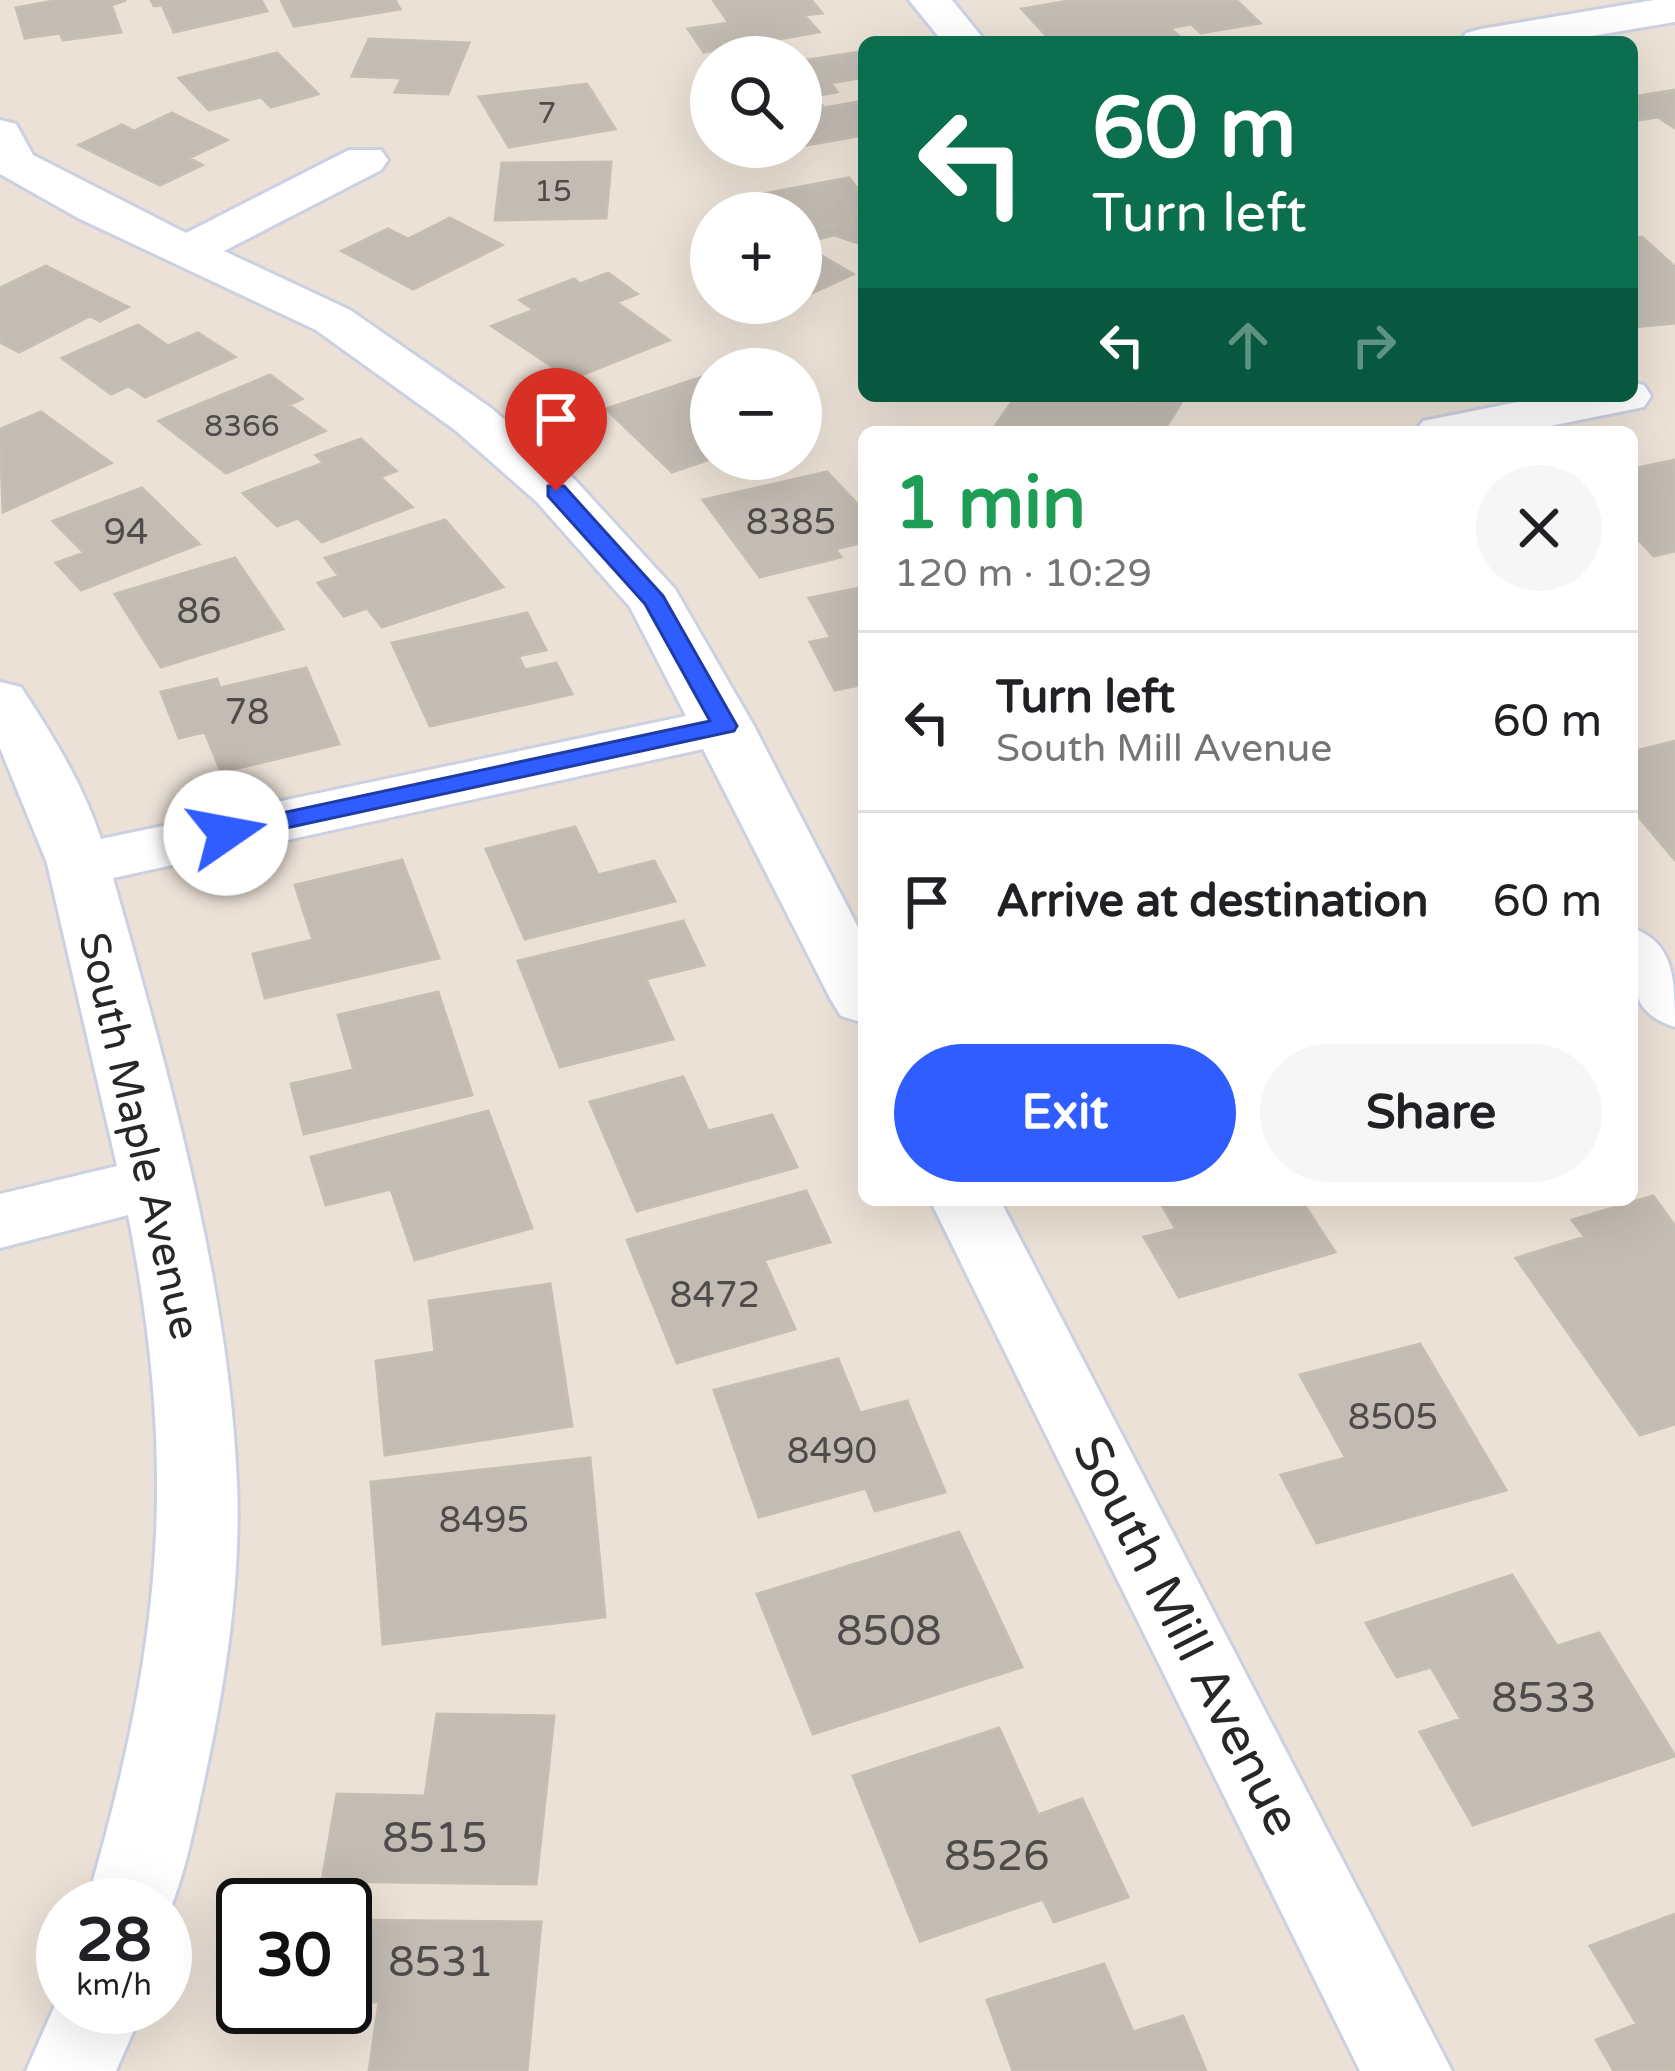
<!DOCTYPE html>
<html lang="en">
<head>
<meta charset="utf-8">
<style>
	body { margin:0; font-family:"Varela Round",sans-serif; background:#f6f6f6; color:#202124; height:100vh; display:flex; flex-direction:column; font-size:45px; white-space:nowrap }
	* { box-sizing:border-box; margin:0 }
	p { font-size:39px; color:#757577 }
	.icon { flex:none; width:66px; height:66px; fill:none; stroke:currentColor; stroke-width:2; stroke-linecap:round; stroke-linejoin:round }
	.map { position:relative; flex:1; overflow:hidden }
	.drawer { position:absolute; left:858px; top:426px; width:780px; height:780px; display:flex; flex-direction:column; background:#fff; border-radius:18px; box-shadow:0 12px 48px #0002 }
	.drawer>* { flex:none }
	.top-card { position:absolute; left:858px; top:36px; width:780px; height:366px; border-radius:18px; box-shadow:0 12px 48px #0002; background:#0b6e4f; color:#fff; overflow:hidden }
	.buttons { position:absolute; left:690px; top:36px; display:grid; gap:24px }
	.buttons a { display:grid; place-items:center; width:132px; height:132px; border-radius:50%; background:#fff; box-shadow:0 12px 48px #0002; font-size:60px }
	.speed { position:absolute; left:36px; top:1878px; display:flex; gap:24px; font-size:60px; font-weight:700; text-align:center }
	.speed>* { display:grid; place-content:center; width:156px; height:156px; border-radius:50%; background:#fff; box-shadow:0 12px 48px #0002; line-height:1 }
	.speed small { font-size:30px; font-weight:400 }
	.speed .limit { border:6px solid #111; border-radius:18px; background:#fff; color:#111 }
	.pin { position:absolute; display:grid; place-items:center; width:102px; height:102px; color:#fff; margin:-123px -51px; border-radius:50% 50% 50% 0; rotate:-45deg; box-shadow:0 0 12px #0007 }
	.pin .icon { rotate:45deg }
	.me { position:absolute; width:132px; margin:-66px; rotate:78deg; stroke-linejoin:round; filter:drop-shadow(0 0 9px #0008) }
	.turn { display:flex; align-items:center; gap:42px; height:252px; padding:0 36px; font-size:54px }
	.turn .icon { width:156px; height:156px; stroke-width:2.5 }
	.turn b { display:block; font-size:84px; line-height:102px }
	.lanes { display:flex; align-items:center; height:114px; padding:0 36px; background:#0003; justify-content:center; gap:60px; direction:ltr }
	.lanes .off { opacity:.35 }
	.round { display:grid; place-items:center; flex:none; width:126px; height:126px; border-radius:63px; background:#f6f6f6 }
	.overview { display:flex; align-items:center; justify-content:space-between; height:204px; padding:0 36px }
	h1 { font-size:72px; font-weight:700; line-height:90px; color:#1e9e55 }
	.button { display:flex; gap:24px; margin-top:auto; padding:24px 36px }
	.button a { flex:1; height:138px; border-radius:72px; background:#2f5dff; color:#fff; font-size:48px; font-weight:700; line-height:138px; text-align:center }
	.button a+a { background:#f6f6f6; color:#202124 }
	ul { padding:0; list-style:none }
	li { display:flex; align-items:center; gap:36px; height:180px; padding:0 36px; border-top:3px solid #e0e0e0 }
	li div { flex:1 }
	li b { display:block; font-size:45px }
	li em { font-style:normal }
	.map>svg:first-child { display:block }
</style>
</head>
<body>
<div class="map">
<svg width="1675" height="2071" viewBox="0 0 1675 2071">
	<rect width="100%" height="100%" fill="#ebe1d6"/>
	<!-- building -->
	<path fill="#c2bcb3" stroke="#c6beb1" stroke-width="3" d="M126,0l-15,5 10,27 -58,8 -3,-7 -35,5 -9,-30 43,-8z
		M151,0h110l6,11 -93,21 -12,-27 -8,1z
		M281,0h114l5,9 -106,17z
		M713,0h98l11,13 -18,2 15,17 -115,20 -16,-23 41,-6z
		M1074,0h162l24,23 -59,10 -10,-9 -21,4 10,9 -26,5h-102l-30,-33z
		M369,39l100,4 -21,51 -53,-2 7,-14 -50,-2z
		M860,52l4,25 -33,6 6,9 -23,4 10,12 34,-6 6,7v26l-63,11v-85z
		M277,53l41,41 -47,13 -10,-10 -52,13 -30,-32z
		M587,84l28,45 -106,18 -30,-50z
		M1675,90v38l-17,-11 -26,4v-24z
		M172,113l55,27 -38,18 13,7 -42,20 -81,-40 43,-20 12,6z
		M611,162l-5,56 -111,2 7,-57z
		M849,178l15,19v12l-17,3 6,9 -47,10 -5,1v-19h-37l-13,-17z
		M864,209v36l-30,-10 -21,5 -7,-9 47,-10 -6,-9z
		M450,218l52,27 -89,44 -71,-38 46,-22 20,10z
		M1642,237l33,30v56l-43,4v-88z
		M822,256l31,18 -41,19 -11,-7v-20z
		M46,266l82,41 -28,14 -10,-5 -71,36 -19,-10v-54z
		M608,273l29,21 -21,8 53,38 -98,39 -79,-53 42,-16 -14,-10 54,-21 6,5z
		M138,325l30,21 30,-13 37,24 -90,40 -16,-11 -18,8 -49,-36z
		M711,374v85l-39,13 -66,-63z
		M270,375l32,24 -13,6 36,26 -99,42 -67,-52z
		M1016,396l119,5 3,-5h40l4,5 -19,31h-172z
		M41,412l70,51 -108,49 -3,-83z
		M361,439l35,32 -16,6 32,30 -90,35 -24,-24 -21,8 -34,-33 81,-30 -8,-8z
		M1675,460v91l-21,5 -22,-23v-64z
		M827,472l37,39v31l-29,7 6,8 -81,20 -57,-77z
		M142,488l57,56 -118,46 -25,-27 28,-10 -31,-32z
		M445,520l58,67 -121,40 -15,-19 -23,8 -26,-33 21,-7 -14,-18z
		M235,558l48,71 -122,38 -46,-73z
		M864,587v97l-29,6 -25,-48 21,-4 -22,-40z
		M527,613l19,37 -28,6 7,14 31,-7 16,31 -142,32 -38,-83z
		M306,668l33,76 -118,28 -16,-40 -26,6 -18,-46 56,-13 3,9z
		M1675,741v119l-43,-51v-57z
		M575,827l23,48 56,-14 21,40 -150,38 -39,-90z
		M402,860l37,98 -174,40 -12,-44 60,-14 -18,-55z
		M683,921l21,44 -58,14 27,60 -113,28 -42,-106z
		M438,992l34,103 -168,39 -13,-50 63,-14 -16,-55z
		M683,1077l25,54 64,-16 25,52 -160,44 -47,-109z
		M488,1111l44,117 -117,32 -24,-71 -65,16 -15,-48z
		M806,1191l24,51 -66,18 31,69 -118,34 -50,-123z
		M1653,1196l22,30v198l-35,11 -124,-177 69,-21 -13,-17z
		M1159,1200h142l34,52 -156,45 -35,-60 32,-8z
		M550,1284l22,142 -187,29 -9,-94 59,-9 -6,-51z
		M1420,1344l86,146 -189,53 -36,-68 65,-17 -46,-83z
		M838,1359l22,54 47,-12 38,91 -70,19 -9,-23 -107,29 -45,-127z
		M590,1458l15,159 -222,27 -12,-162z
		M959,1532l63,135 -209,67 -56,-140z
		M1512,1575l45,71 42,-13 76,123 -202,69 -53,-93 41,-13 -30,-52 -34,10 -31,-54z
		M437,1714l117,2 -18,168 -214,-3 15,-87 88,2z
		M999,1728l39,87 44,-16 46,98 -74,25 -11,-23 -123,42 -67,-165z
		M1675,1914v157h-61l-18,-31 41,-16 -47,-78z
		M345,1920l196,2 -14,149h-158l10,-69h-34z
		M1104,1964l29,68 50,-16 23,55h-193l-26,-71z"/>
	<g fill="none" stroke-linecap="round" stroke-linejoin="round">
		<!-- minor casing -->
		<g stroke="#ccd1e2" stroke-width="6">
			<path id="minor" d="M909,0h43l34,42h-43z
				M1654,0h21v22l-120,20h-95l6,-9 15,-4z
				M0,120l16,4 17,31 153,78 163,-83h32l7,10 -7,10 -157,81 126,59 141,98 84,72 100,109 79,137 110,213v84l-23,-7 -10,-16 -128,-251 -590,129c54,190 116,407 124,605 4,97 -11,195 -31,289 -11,49 -20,103 -41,149v-16h-79c74,-253 94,-429 42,-690l-128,33v-54l117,-28 -70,-303 -47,-115v-66l21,5c32,49 62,97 80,152l585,-123 -56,-109 -93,-105 -82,-72 -139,-100 -238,-112 -78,-44z
				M1632,382l12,3 7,11 -7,11 -124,25h-105l8,-11 124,-25h85z
				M1632,928c43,14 43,54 43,99 -50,-15 -43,-54 -43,-99z
				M930,1200h70l452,871h-92z
				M63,1987v20h81l-28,64h-90z"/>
		</g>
		<!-- minor -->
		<use href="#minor" fill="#fff" fill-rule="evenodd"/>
	</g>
	<!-- route -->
	<path fill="#2f5dff" stroke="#1f3ca6" stroke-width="3" d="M548,486h16l99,110 74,130 -3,5 -508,110 -9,-2 -3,-6 12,-8 484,-104 -65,-117 -97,-108z"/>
	<g text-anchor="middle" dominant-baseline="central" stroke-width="9" stroke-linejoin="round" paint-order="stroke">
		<!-- far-number labels -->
		<g font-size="30" fill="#4e4c4a">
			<text x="547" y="113">7</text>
			<text x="553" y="191">15</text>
			<text x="242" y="426">8366</text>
		</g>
		<!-- number labels -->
		<g font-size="36" fill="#4e4c4a">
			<text x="791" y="522">8385</text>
			<text x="126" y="532">94</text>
			<text x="199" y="611">86</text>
			<text x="247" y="712">78</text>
			<text x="715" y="1295">8472</text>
			<text x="1393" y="1417">8505</text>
			<text x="832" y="1451">8490</text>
			<text x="484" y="1520">8495</text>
		</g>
		<!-- street labels -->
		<g font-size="42" fill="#272727" stroke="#fff">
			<text transform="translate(139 1136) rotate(77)">South Maple Avenue</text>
		</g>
		<!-- near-number labels -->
		<g font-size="42" fill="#4e4c4a">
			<text x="889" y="1631">8508</text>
			<text x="1544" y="1698">8533</text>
			<text x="435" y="1838">8515</text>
			<text x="997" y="1856">8526</text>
			<text x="441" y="1962">8531</text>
		</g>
		<!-- near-street labels -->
		<g font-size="51" fill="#272727" stroke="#fff">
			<text transform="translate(1186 1636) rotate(63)">South Mill Avenue</text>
		</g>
	</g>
</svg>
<div class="buttons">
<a><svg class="icon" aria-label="search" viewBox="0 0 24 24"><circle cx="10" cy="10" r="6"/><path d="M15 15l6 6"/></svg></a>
<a>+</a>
<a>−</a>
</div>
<div class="speed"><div>28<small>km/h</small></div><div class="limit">30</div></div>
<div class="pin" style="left:556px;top:491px;background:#d93025"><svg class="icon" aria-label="arrive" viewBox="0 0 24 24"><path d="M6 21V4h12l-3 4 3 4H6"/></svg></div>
<svg class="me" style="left:226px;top:833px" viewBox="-20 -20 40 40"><circle r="19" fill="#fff"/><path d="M0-13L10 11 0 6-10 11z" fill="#2f5dff"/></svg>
<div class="top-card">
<div class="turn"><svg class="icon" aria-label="left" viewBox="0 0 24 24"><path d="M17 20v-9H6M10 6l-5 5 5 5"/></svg><div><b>60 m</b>Turn left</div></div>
<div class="lanes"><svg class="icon" aria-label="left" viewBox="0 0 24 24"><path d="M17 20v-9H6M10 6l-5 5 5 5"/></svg><svg class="icon off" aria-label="ahead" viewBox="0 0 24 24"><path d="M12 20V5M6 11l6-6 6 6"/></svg><svg class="icon off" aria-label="right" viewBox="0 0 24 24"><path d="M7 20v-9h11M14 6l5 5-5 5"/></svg></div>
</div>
<section class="drawer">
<div class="overview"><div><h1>1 min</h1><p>120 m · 10:29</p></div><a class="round"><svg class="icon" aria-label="close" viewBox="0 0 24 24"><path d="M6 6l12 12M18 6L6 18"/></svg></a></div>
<ul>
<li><svg class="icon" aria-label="left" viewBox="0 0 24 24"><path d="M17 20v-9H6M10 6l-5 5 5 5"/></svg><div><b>Turn left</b><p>South Mill Avenue</p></div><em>60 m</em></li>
<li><svg class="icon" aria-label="arrive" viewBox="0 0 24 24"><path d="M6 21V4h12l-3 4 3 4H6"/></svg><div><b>Arrive at destination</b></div><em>60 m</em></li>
</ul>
<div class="button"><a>Exit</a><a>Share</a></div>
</section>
</div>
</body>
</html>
